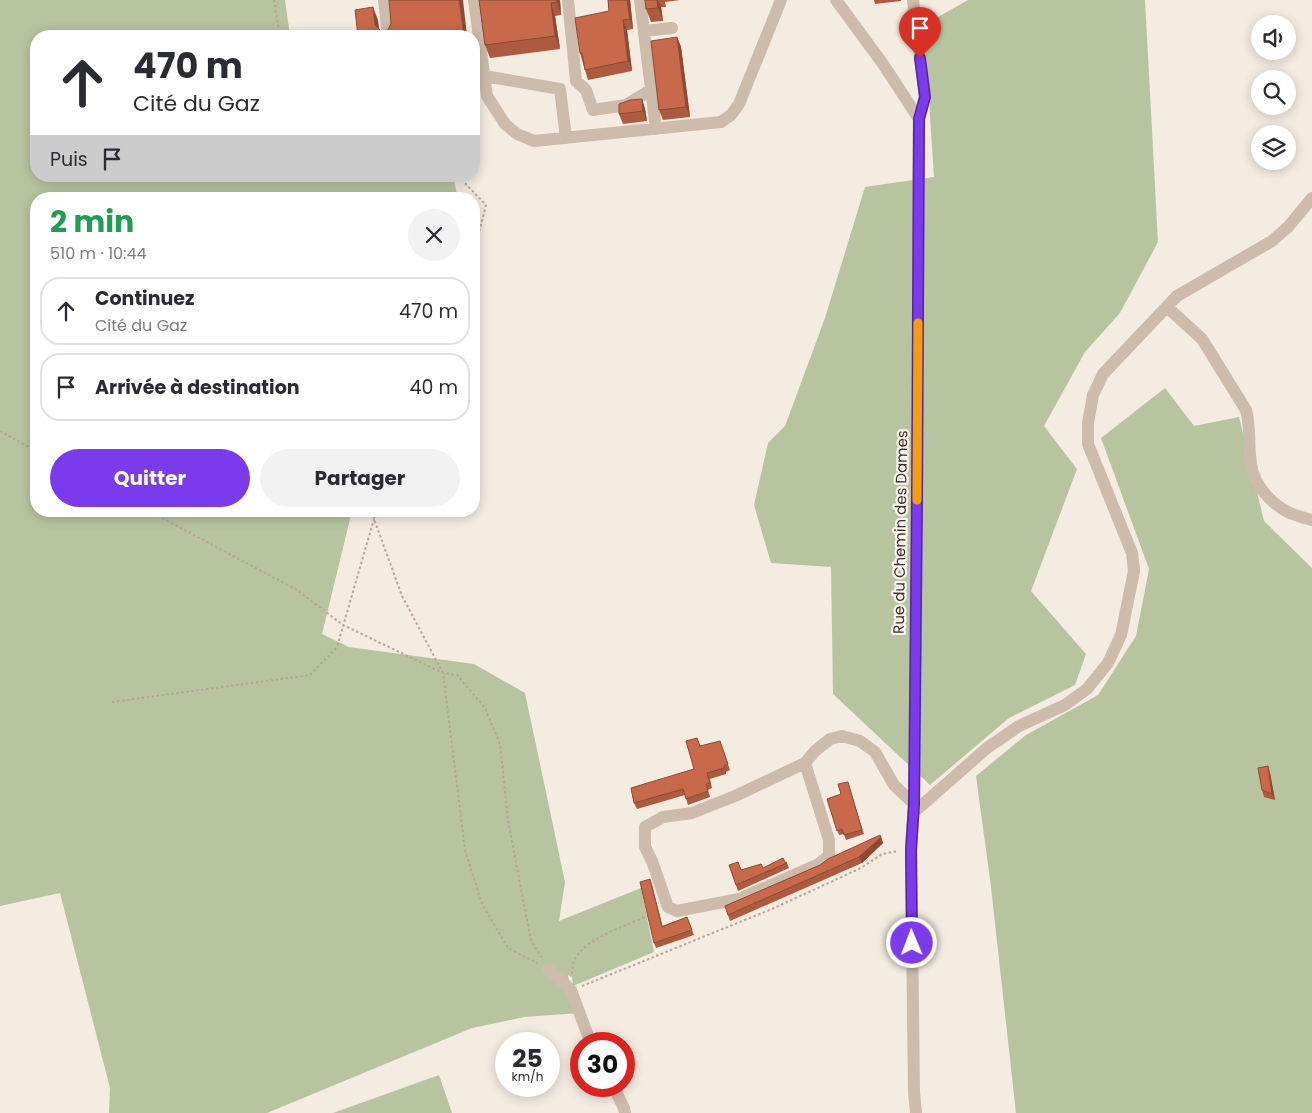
<!DOCTYPE html>
<html lang="fr">
<head>
<meta charset="utf-8">
<style>
	body { margin:0; font-family:Poppins,sans-serif; background:#f2f2f3; color:#2b2b33; height:100vh; display:flex; flex-direction:column; font-size:19px; white-space:nowrap }
	* { box-sizing:border-box; margin:0 }
	p { font-size:16px; color:#7c7c81 }
	.icon { flex:none; width:28px; height:28px; fill:none; stroke:currentColor; stroke-width:2; stroke-linecap:round; stroke-linejoin:round }
	.map { position:relative; flex:1; overflow:hidden }
	.sheet { position:absolute; left:30px; top:192px; width:450px; height:325px; display:flex; flex-direction:column; background:#fff; border-radius:20px; box-shadow:0 2px 12px #0003 }
	.sheet>* { flex:none }
	.guide { position:absolute; left:30px; top:30px; width:450px; height:152px; border-radius:20px; box-shadow:0 2px 12px #0003; background:#fff; color:#2b2b33; overflow:hidden }
	.buttons { position:absolute; left:1251px; top:15px; display:grid; gap:10px }
	.buttons a { display:grid; place-items:center; width:45px; height:45px; border-radius:50%; background:#fff; box-shadow:0 2px 12px #0003; font-size:25px }
	.speed { position:absolute; left:495px; top:1032px; display:flex; gap:10px; font-size:25px; font-weight:700; text-align:center }
	.speed>* { display:grid; place-content:center; width:65px; height:65px; border-radius:50%; background:#fff; box-shadow:0 2px 12px #0003; line-height:1 }
	.speed small { font-size:12px; font-weight:400 }
	.speed .limit { border:8px solid #d22; background:#fff; color:#111 }
	.pin { position:absolute; display:grid; place-items:center; width:42px; height:42px; color:#fff; margin:-51px -21px; border-radius:50% 50% 50% 0; rotate:-45deg; box-shadow:0 0 5px #0007 }
	.pin .icon { rotate:45deg }
	.me { position:absolute; width:55px; margin:-28px; rotate:359deg; stroke-linejoin:round; filter:drop-shadow(0 0 4px #0008) }
	.turn { display:flex; align-items:center; gap:18px; height:105px; padding:0 20px; font-size:22px }
	.turn .icon { width:65px; height:65px; stroke-width:2.5 }
	.turn b { display:block; font-size:35px; line-height:42px }
	.then { display:flex; align-items:center; height:48px; padding:0 20px; background:#0003; gap:10px; font-size:19px }
	.round { display:grid; place-items:center; flex:none; width:52px; height:52px; border-radius:26px; background:#f2f2f3 }
	.head { display:flex; align-items:center; justify-content:space-between; height:85px; padding:0 20px }
	h1 { font-size:30px; font-weight:700; line-height:38px; color:#1e9e55 }
	.cta { display:flex; gap:10px; margin-top:auto; padding:10px 20px }
	.cta a { flex:1; height:58px; border-radius:30px; background:#7c3aed; color:#fff; font-size:20px; font-weight:700; line-height:58px; text-align:center }
	.cta a+a { background:#f2f2f3; color:#2b2b33 }
	ul { padding:0; list-style:none }
	li { display:flex; align-items:center; gap:15px; height:68px; margin:0 10px 8px; padding:0 10px; border:2px solid #e1e1e2; border-radius:20px }
	li div { flex:1 }
	li b { display:block; font-size:19px }
	li em { font-style:normal }
	.map>svg:first-child { display:block }
</style>
</head>
<body>
<div class="map">
<svg width="1312" height="1113" viewBox="0 0 1312 1113">
	<rect width="100%" height="100%" fill="#f4ebe1"/>
	<!-- green -->
	<path fill="#b8c4a0" d="M0,0h285l5,36h-254v140h417l5,23h-422v312h316l-30,123 27,13 125,17 51,29 40,189 -6,39 82,-33 13,64 -81,34 -1,-9 -4,-2 3,15 9,23 -56,4 -52,11 -205,85h-158l1,-25 -50,-195 -60,13z
		M968,0h177l13,242 -38,71 -35,39 -41,74 33,43 -46,122 55,63 -11,31 -66,33 -79,67 -97,-91 -2,-127 -60,-4 -17,-58 14,-62 17,-17 40,-108 40,-131 69,-10 -10,-152z
		M1165,388l29,38 45,-9 25,104 48,47v545h-296l-25,-226 -15,-111 50,-41 72,-40 38,-59 13,-67 -48,-131z
		M439,1075l13,38h-119z"/>
	<g fill="none" stroke-linecap="round" stroke-linejoin="round">
		<!-- path -->
		<path stroke="#b9a596" stroke-width="2" stroke-dasharray="2.5 2.5" stroke-linecap="butt" d="M274,0l6,36
			M458,176l28,29 -12,47
			M0,431l36,20
			M149,511l148,79 46,35 100,48 14,2 28,33 15,36 8,76 23,121 11,17
			M374,511v8l28,77 41,77 22,177 17,54 26,44 29,15
			M112,702l198,-27 27,-28 37,-128
			M572,974c1,-5 0,-11 3,-15 11,-21 52,-34 73,-43
			M582,986l190,-77 89,-41 21,-14 16,-3"/>
		<!-- minor -->
		<path stroke="#cdbbac" stroke-width="12" d="M384,0l4,36
			M474,0l13,96 18,28 12,10 17,7 187,-19 10,-7 8,-11 42,-104
			M568,0l8,81 10,9 7,20 33,-5 25,-15
			M640,0l16,129
			M836,0l47,64 36,55 -5,685 -3,45 3,243 2,21
			M913,0l12,97 -6,22
			M644,31l28,-3
			M474,77l11,-1 75,13 6,49
			M1167,307l35,32 44,71c5,18 2,36 5,54 3,21 20,40 39,49 7,3 15,5 22,7
			M805,763l24,77v15l-10,9 -80,35 -62,12 -9,-4 -16,-46 -7,-14v-20l18,-10 29,-4 43,-17 70,-33 10,-12 15,-12 12,-3 18,5 15,11 19,33 20,19
			M913,813l74,-65 32,-22 46,-21 22,-16 21,-26 13,-28 13,-64 -2,-18 -44,-109v-21l5,-28 10,-21 74,-78 95,-55 16,-14 24,-29
			M548,969l23,21 20,54
			M613,1086l11,22 1,5"/>
	</g>
	<!-- wall -->
	<path fill="#ac5a40" d="M479,0h81l1,15 -6,1 5,33 -70,9 -5,-13z
		M608,0h22l3,29 -6,1 5,41 -44,9 -8,-27 29,-42z
		M645,0h35l-15,2 1,5h-5l2,14 -12,1 -5,-13z
		M874,0h27v1l-26,3z
		M677,37l4,10 9,70 -27,3 -4,-10z
		M642,99l3,10 2,12 -24,3 -4,-10z
		M720,741l10,29 -4,2v2l-16,5 2,9 -4,2 2,7 -22,8 -3,-10 -48,14 -3,-6 60,-34 6,-23z
		M1270,773l5,27 -11,-3 -2,-7z
		M849,787l15,47 -18,6 -2,-6 -5,1 -12,-36 14,-5z
		M881,837l2,6 -21,20 -132,58 -5,-15 95,-41z
		M785,862l2,1 2,5 -51,23 -9,-26 12,5 22,-2z
		M650,879l12,47 25,-9 7,18 -38,13 -2,-5z"/>
	<!-- shaded-wall -->
	<path fill="#8c4a34" d="M459,0h4l4,36h-3z
		M556,0h4l1,15 -4,-13z
		M627,0h3l3,29 -3,-10z
		M657,0h1l3,7 2,14 -5,-13z
		M551,3l4,13 5,33 -5,-13z
		M373,7l5,13 2,16 -5,-11z
		M623,20l4,10 5,41 -4,-10z
		M677,37l4,10 9,70 -4,-10z
		M642,99l3,10 2,12 -4,-10z
		M1268,766l2,7 5,27 -3,-6z
		M881,837l2,6 -21,20 -3,-6z
		M650,879l2,6 12,47 -2,-5z"/>
	<!-- building -->
	<path fill="#c8694b" stroke="#8c4a34" d="M389,0h70l5,36h-106l-3,-26 18,-3 2,18 6,6 7,-1 3,-7z
		M479,0h77l1,2 -6,1 4,33 -70,9z
		M608,0h19l3,19 -7,1 5,41 -43,9 -3,-17h-2l-5,-35 34,-7z
		M645,0h12l1,8 -12,1z
		M677,37l9,70 -27,3 -8,-69z
		M642,99l1,12 -24,3v-10l11,-4z
		M697,738l3,8 20,-5 8,23 -4,2v2l-17,5 3,10 -4,1 2,7 -22,8 -3,-10 -49,14 -3,-15 63,-19 -8,-28z
		M1268,766l4,28 -10,-4 -4,-22z
		M848,782l14,48 -18,5 -2,-6 -5,2 -10,-32 14,-5 -3,-10z
		M880,835l1,2 -22,20 -131,58 -3,-9 95,-41 8,-6z
		M783,858l2,4 2,1 -51,22 -7,-20 9,-3 3,8 20,-6 2,4z
		M650,879l12,48 25,-10 5,13 -38,13 -14,-61z"/>
	<g fill="none" stroke-linecap="round" stroke-linejoin="round">
		<!-- route casing -->
		<g stroke="#51269a" stroke-width="12">
			<path id="route" d="M912,943l-1,-93 3,-46 3,-304 2,-381 6,-22 -5,-39"/>
		</g>
		<!-- route -->
		<use href="#route" stroke="#7c3aed" stroke-width="9"/>
		<!-- slow -->
		<path stroke="#f59e0b" stroke-width="9" d="M917,500l1,-177"/>
	</g>
	<g text-anchor="middle" dominant-baseline="central" stroke-width="4.5" stroke-linejoin="round" paint-order="stroke">
		<!-- street labels -->
		<g font-size="15" fill="#3b302b" stroke="#fbf5ee">
			<text transform="translate(900 532) rotate(-89)">Rue du Chemin des Dames</text>
		</g>
	</g>
</svg>
<div class="buttons">
<a><svg class="icon" aria-label="sound" viewBox="0 0 24 24"><path d="M4 9h4l5-4v14l-5-4H4zM17 9q2 3 0 6"/></svg></a>
<a><svg class="icon" aria-label="search" viewBox="0 0 24 24"><circle cx="10" cy="10" r="6"/><path d="M15 15l6 6"/></svg></a>
<a><svg class="icon" aria-label="layers" viewBox="0 0 24 24"><path d="M12 4l9 5-9 5-9-5zM3 14l9 5 9-5"/></svg></a>
</div>
<div class="speed"><div>25<small>km/h</small></div><div class="limit">30</div></div>
<div class="pin" style="left:920px;top:58px;background:#d93025"><svg class="icon" aria-label="arrive" viewBox="0 0 24 24"><path d="M6 21V4h12l-3 4 3 4H6"/></svg></div>
<svg class="me" style="left:912px;top:943px" viewBox="-20 -20 40 40"><circle r="17" fill="#7c3aed" stroke="#fff" stroke-width="3"/><path d="M0-11L8 9 0 5-8 9z" fill="#fff"/></svg>
<div class="guide">
<div class="turn"><svg class="icon" aria-label="ahead" viewBox="0 0 24 24"><path d="M12 20V5M6 11l6-6 6 6"/></svg><div><b>470 m</b>Cité du Gaz</div></div>
<div class="then">Puis<svg class="icon" aria-label="arrive" viewBox="0 0 24 24"><path d="M6 21V4h12l-3 4 3 4H6"/></svg></div>
</div>
<section class="sheet">
<div class="head"><div><h1>2 min</h1><p>510 m · 10:44</p></div><a class="round"><svg class="icon" aria-label="close" viewBox="0 0 24 24"><path d="M6 6l12 12M18 6L6 18"/></svg></a></div>
<ul>
<li><svg class="icon" aria-label="ahead" viewBox="0 0 24 24"><path d="M12 20V5M6 11l6-6 6 6"/></svg><div><b>Continuez</b><p>Cité du Gaz</p></div><em>470 m</em></li>
<li><svg class="icon" aria-label="arrive" viewBox="0 0 24 24"><path d="M6 21V4h12l-3 4 3 4H6"/></svg><div><b>Arrivée à destination</b></div><em>40 m</em></li>
</ul>
<div class="cta"><a>Quitter</a><a>Partager</a></div>
</section>
</div>
</body>
</html>
